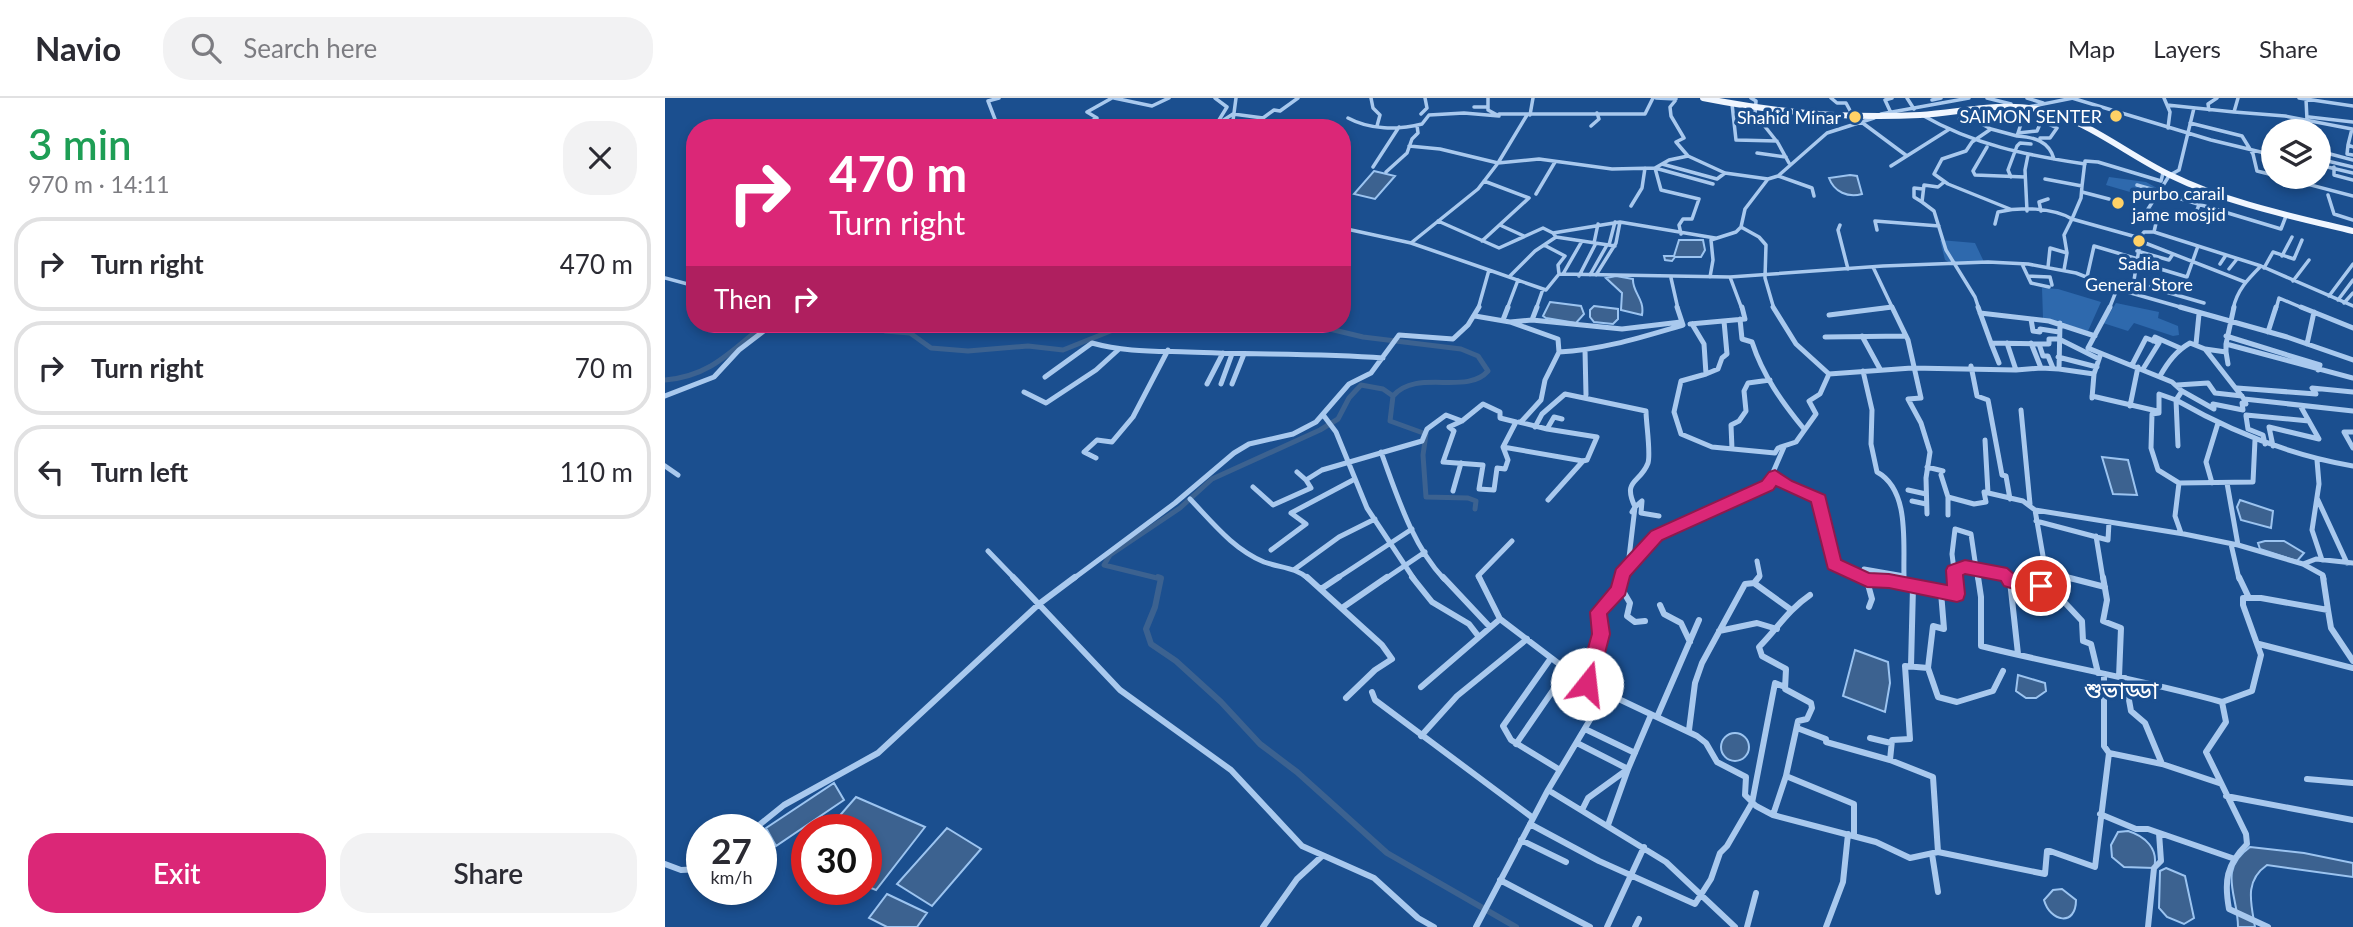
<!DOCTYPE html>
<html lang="en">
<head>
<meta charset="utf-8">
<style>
	body { margin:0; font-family:Lato,"Noto Sans Bengali",sans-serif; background:#f2f2f3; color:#2b2b33; height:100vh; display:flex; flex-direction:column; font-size:26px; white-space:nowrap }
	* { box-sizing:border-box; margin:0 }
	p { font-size:23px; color:#7c7c81 }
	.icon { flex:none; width:38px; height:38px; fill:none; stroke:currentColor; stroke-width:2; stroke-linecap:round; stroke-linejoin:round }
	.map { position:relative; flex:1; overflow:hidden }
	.details { display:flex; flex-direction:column; background:#fff; width:665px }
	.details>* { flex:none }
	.top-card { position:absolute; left:21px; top:21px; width:665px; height:214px; border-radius:28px; box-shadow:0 4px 10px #0003; background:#db2777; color:#fff; overflow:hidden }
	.tools { position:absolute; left:1596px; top:21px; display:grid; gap:14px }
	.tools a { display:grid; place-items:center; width:70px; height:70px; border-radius:50%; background:#fff; box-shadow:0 4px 10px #0003; font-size:35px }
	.speed { position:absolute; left:21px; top:716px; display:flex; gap:14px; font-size:35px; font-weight:700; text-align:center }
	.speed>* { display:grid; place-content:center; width:91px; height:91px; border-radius:50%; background:#fff; box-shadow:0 4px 10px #0003; line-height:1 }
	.speed small { font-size:18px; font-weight:400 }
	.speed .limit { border:10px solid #d22; background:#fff; color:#111 }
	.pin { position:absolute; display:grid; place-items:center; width:60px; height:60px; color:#fff; margin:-30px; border:4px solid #fff; border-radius:50%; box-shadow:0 2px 7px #0007 }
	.me { position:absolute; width:77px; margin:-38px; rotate:16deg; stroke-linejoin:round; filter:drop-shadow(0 0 5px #0008) }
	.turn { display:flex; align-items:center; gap:24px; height:147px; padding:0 28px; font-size:32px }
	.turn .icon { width:91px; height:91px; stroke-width:2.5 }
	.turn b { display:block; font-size:49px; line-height:60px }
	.then { display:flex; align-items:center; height:66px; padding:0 28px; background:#0003; gap:14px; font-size:26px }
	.round { display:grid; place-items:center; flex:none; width:74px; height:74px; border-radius:28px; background:#f2f2f3 }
	.head { display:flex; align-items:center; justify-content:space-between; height:119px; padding:0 28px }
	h1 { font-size:42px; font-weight:600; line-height:52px; color:#1e9e55 }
	.action { display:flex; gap:14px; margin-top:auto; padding:14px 28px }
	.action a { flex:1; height:80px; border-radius:28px; background:#db2777; color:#fff; font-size:28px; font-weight:600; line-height:80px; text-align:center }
	.action a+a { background:#f2f2f3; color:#2b2b33 }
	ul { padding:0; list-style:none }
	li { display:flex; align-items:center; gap:21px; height:94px; margin:0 14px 10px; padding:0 14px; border:4px solid #e1e1e2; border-radius:28px }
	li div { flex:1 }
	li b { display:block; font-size:26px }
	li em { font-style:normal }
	header { display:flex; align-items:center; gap:42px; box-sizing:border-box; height:98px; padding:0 35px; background:#fff; border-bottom:2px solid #e1e1e2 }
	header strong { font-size:33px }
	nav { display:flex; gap:38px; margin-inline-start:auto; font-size:24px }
	.search { width:490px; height:63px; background:#f2f2f3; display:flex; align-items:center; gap:18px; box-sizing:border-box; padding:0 24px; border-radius:28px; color:#7c7c81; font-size:26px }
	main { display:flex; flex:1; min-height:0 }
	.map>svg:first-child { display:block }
</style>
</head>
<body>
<header>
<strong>Navio</strong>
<div class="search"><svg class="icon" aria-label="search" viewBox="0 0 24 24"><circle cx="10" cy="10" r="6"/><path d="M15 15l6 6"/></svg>Search here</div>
<nav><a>Map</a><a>Layers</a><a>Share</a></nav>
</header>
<main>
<section class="details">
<div class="head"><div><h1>3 min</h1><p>970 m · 14:11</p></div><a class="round"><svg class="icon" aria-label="close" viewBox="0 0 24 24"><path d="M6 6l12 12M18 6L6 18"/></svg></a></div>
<ul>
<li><svg class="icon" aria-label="right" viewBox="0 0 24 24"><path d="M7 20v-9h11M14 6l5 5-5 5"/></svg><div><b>Turn right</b></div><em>470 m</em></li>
<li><svg class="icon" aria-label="right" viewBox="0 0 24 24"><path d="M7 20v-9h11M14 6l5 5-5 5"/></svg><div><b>Turn right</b></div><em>70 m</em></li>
<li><svg class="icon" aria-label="left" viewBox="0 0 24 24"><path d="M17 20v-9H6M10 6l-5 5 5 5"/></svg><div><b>Turn left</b></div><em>110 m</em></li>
</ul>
<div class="action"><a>Exit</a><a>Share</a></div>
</section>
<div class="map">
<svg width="1688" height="829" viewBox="0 0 1688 829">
	<rect width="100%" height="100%" fill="#1b4f8f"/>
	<!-- green -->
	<path fill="#2e69ad" d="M1444,79l37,5 11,6 -3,11 -48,-14z
		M1275,142l35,3 9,19 -32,2 -7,-4z
		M1377,190l16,1 43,13 -13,29 -45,-13z
		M1451,205l43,9 -1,6 20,8 1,9 -6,1 -39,-13 -6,8 -25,-8z"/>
	<!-- water -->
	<path fill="#3c6290" stroke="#9cc4f0" stroke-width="2" d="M709,73l21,5 -20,23 -21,-5z
		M1185,77l7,1 5,18c-14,4 -28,-2 -33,-16z
		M1014,142h24l2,10 -4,7h-26l-3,4 -7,-1 -1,-4h10z
		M951,178l17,3c-1,13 12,20 9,36l-21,-5 1,-17 -16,-15z
		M885,204l31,4 3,8 -8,9 -30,-5 -3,-2z
		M929,208l24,3v10l-5,5 -19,-2 -4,-5v-7z
		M1437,359l26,3 9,35 -24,-1z
		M1575,402l33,11 -2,17 -30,-8 -4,-13z
		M1600,443h19l20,12 -7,8 -37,-12 -2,-6z
		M1190,552l33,12 2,21 -5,29 -42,-16z
		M1353,577l27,8 1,8 -10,7h-10l-10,-7z
		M1056 649a14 14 0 1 1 28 0a14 14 0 1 1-28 0Z
		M169,685l10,17 -68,46 -10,-18z
		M191,699l69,30 -49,63 -10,-4v-56l-38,-1z
		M282,730l34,21 -49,57 -35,-22z
		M1463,733c17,5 31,18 26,37l-30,-1 -12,-10 -1,-12 7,-13z
		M1585,749l54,6 49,10v14l-86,-12c-23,16 -16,38 -12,62h-17c0,-33 -21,-56 12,-80z
		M1501,770l19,8 9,42 -10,6 -17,-7 -8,-9 1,-37z
		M1397,791l14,11c0,27 -26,22 -32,0l9,-10z
		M222,796l40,19 -10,14h-30l-18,-9z"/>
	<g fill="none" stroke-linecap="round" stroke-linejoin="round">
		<!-- canal-far1 -->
		<path stroke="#3c6290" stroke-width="5" d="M201,226l19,7 25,2 21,15 37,3 60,-5 35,4 65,-26
			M644,226l54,13 98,12 17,7 10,15c-22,25 -71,-3 -95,25
			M0,282c46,-4 66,-29 100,-56
			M496,481l-57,-14 6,-10 70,-47 32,-29 108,-49 18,-11 11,-21 12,-13 22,4 10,7 -3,25 36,13 -3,21 3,42 42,1 8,3 -1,8"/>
		<!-- canal -->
		<path stroke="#3c6290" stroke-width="6" d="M493,479l3,1 -6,29 -9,22 5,15 25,17 45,41 39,42 37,28 90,81 129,74"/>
		<!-- minor-far2 -->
		<path stroke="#a9c9ee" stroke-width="3.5" d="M449,0l38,8 17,-8
			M550,0l12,9 -8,13 3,1 11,-7 30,4 11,-8 6,1 18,-13
			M706,0l2,10 7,7 -3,11
			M991,0l20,1
			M1086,0l5,3 -1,13 23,29 11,20
			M1166,0l6,5h9l7,13
			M1242,0l7,11
			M1322,0l24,6
			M1362,0l16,5
			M1407,0l139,42 62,15
			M1499,0l3,7 67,7 4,-14
			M1634,0l54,8
			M1641,1l1,21
			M1267,2l9,-2
			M1010,3l-5,6 1,9 13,22 -8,4 12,14
			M1067,6l4,36 41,1
			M1502,7l3,7 -2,16
			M809,9h12
			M1363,9l45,-9
			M1344,11l13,12 -5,15 -26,-7 -19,13 -6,9 -24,8 -8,15 14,10 62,25
			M1544,12l-1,-6 9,-6
			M1569,14l51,4 67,13 -4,16
			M1226,15l-6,-13 7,-2
			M756,16l6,-6 -2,-10
			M834,16h146l8,-16
			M1216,16l88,-16
			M865,17l3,-17
			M1257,17c52,30 104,40 163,49
			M1644,19l44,5
			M683,20c22,12 50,12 74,6l7,-9 35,-2 35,3 -11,-6v-12
			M1294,22l6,-9
			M1195,23l47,35
			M1525,25l52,13 11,18 4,17 16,4
			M926,28l8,-7 -2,-6
			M333,29l-10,-26 11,-3
			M413,30l19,-10 -10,-6 25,-14
			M567,30l4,-30
			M1326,31l-13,-7 25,-13
			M1353,35l19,-2 4,-9 5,1
			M1352,38c17,1 32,5 37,23
			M1375,40h10l7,-10 -11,-5 5,-7
			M744,48l31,3 58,14 41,-4 73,10 43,-1 14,-8 19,-4 37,17 43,6 10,-3 49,-43 47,-15
			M1322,49l-14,24 2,4 50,2
			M1688,49l-5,-2 -1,9 6,1
			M1654,53l34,9
			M1092,55l29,4
			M1654,61l34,8
			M997,66l55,15 8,-6
			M1654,67l34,8
			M1226,68l57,-36
			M708,69l26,-40
			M1669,69v8l19,5
			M721,74l21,-19 5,-14 6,-6 -1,-8
			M1505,77l9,-5 15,-62
			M1113,78l34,12 2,8
			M1346,79l-3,-7 9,-24 3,-3 11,1
			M1615,79l73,19
			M1380,81l37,7 3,-25 13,1 63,19 2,-8
			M1278,85l-5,4 -14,-2 -2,17 12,9 12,39 29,47 4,12
			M1472,87l21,6
			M1417,94l27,7
			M1493,94l123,37 5,-13
			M871,96l19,-32
			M1663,97l6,19 19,6
			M1257,104l-8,-5v-9l9,1
			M966,108l11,-18 3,-20
			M1362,113l-2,-41 3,-15
			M1376,113l-2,-9 9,-3
			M773,123l61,27 44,-20 10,5 67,-11
			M1527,124l7,-17
			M1330,126l3,-12c22,-5 54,-5 74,7l9,-21 1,-12
			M1175,127l-2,5 10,39
			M837,128l22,10
			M1076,129l18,10 7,8 -1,33 9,31
			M677,130l69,15 78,27 -11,39
			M1212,132l-2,-9 64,5
			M1489,134l4,-18 -10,-5 21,-33
			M1016,136l-2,-9 4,-6h9l7,-20 -38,-9 -6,-22 58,16
			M891,139l59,9
			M817,143l47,-43 -45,-17
			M1475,143l105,41
			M746,145l67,-54 20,-26 29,-48
			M929,145l4,-19
			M879,147l21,11 -7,9 1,9
			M944,147l6,-23
			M1472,153l32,9 4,-6
			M1617,158l10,-19
			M1472,164l50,15 11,-31
			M1357,166l9,19 18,4
			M1555,166l6,-9
			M1208,169l20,42
			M1383,169l2,-19 17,5
			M1599,170l9,-16 21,7 8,-19
			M1564,171l8,-10
			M824,172l57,20 13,-16 171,3 153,-11 105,-4 40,2 48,9 41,16 70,20
			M1399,172l3,-17 -3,-18 8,-16 68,19
			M898,176l19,-33
			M925,177l17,-30
			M931,177l20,-32 4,-21 95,16
			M914,178l17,-33
			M1363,178l22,1 2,8
			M844,179l26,-26 21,-14 -3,-4
			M1045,179l3,-17 -2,-20 25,-8 5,-5 4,-18 23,-30
			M1065,179l12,32
			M1422,179l7,-31 44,13
			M0,180l30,8
			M1006,180l7,31
			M1628,183l16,-21
			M1470,185l69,20
			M1467,195l9,-57 3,-4h10l107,34 92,40
			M1664,198l24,-32
			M1673,202l15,-20
			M1679,205l9,-10
			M842,211l11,-29
			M871,211l7,-20
			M1214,211l13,-2
			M1444,211l8,-20
			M1568,211c4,-19 15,-30 28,-43
			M1611,211l3,-11 26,11"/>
		<!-- minor-far1 -->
		<path stroke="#a9c9ee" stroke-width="5" d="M1108,209l23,37 33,30
			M1227,209l16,33 13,58 -13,1 13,24 9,29 -4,26 1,36
			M1313,209l13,36 58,1v-5h10l40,20
			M1445,209l-22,41 84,34 10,9 -6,9c56,32 113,55 177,66
			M1515,209l107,30 66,23
			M1569,209l-8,37 127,34
			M1636,209l52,21
			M1315,215l69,8 46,15
			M1164,217l63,-8
			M810,218l35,6 48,17 1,13
			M1075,221l2,20 10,3c11,34 30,60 52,87
			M1366,221l2,12 7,1v-3l19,3
			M838,222l5,-13
			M867,222l5,-13
			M845,224l22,-2 90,9 59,-7
			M1395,225l-1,46 35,5
			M64,226l16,3 4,-3
			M213,226l30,5 17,-5
			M1025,226l55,-5 -3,-12
			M1027,226l12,20 2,30 -25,7 -7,31 7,22 31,13 63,6 3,-5 18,-6 20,-28 -7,-13 11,-7 9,-20 83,-6 104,2
			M1603,234l8,-25
			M1197,238l18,33
			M1561,238l94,29 -2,5
			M1160,239l81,-1
			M1488,243l2,-4 25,11
			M1326,245l8,20
			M1342,245l9,27 25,-2
			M1366,245l10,25 18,1
			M1374,246l4,12h5l5,12
			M1531,246l3,-30
			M1561,246v8l-21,-3 39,50 109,12
			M1642,246l7,-32
			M920,252l1,45
			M1561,254l2,12
			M1393,259l39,10
			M1467,267l14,-27 13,5 -16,26
			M1306,268l6,30 11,4 14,75 4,1 4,23
			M1198,273l9,39 -1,34 6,28c33,18 26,71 27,104l-40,-7 3,10
			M1041,276l12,-5 4,-11 5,-4 -3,-33
			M1495,278c8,-14 16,-25 30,-33l15,6
			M380,279l47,-34c32,9 63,8 96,9 66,3 130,1 195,6
			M542,286l16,-31
			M556,286l11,-30
			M567,286l12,-30
			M1512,287l31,-2 7,10 27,3
			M1572,290l79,6 -4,-6 41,4
			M1517,293l32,18 -1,-5 30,6 -1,-7 4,1 -2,-5
			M359,294l22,11 50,-33 22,-20
			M0,298l49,-19 25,-27 34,-26
			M1427,298l65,15
			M1427,300l2,-24 6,-18
			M818,306l17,8v6l16,4 -13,25 5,13 -3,9 -8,-1 -3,22 -15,-1 4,-24 -40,-3 11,-31 -5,-4 13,-6z
			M1465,308l8,-39
			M1356,312l9,94
			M1581,317l63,6
			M659,318l12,16 31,76 47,71
			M1581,318l2,13 15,6 2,9
			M854,324l28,7 7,-12 8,2
			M856,324l20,-22 4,-20 14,-28c43,-2 83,-15 124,-27l-6,-18
			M870,329l7,-13 23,-20 81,17c0,12 5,42 2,52 -8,21 -26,16 -13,44l-3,5
			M1688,334h-9l9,16
			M1320,342l3,53
			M1513,348l-2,-46 -17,-6v19l-7,1 -1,34 7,22 21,13
			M1608,348l-4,-19 50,12 -18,-32
			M838,349l80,14 4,-1 10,-23 -50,-8
			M1067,351l-1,-24 8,-4 7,-10 -2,-20 4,-8 22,-3
			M716,354c16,43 31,93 63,127
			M431,360l-12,-6 13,-12 15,2 21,-25 35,-67
			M1652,362l2,24 -7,46 10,30
			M0,368l13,9
			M1262,369l16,4
			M632,374l9,8 16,-10 100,-29 5,-12 19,-14 16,6
			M1276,377l7,22v18
			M1110,378l11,9 33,14 15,65 31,15
			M1547,385l-6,-21 12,-39
			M1562,385l11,62
			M588,389l20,18 38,-17 -5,-8
			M1243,392l18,4
			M788,393l8,-28
			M1283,399l26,7 12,-2 -2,-10 39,9 12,9
			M1652,400l30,65
			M525,401c23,24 43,50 74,63 17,6 31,5 45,17
			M883,402l35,-39
			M1247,403l14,3
			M1371,423l72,19 1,-18
			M1290,431l16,5 5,34 -22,2 -2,-16z
			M1516,435l-6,-17 4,-33 74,-1 2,-42
			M1431,438l7,43
			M1566,446l8,35
			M606,452l35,-26 -15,-11 64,-34
			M323,453l27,28
			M1092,463l3,15 -3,3
			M1638,466l20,11 1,4
			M963,468l7,-59 7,-6 -1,12 18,3
			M630,471l44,-32 36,-18
			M1289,472l1,9
			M1379,474l29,7
			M408,481l102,-76 59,-50 15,-9 44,-10 23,-12 33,-38 22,-11 28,-38 54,4 15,-14 11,-18
			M671,481l76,-50
			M720,481l40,-27
			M815,481l-2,-3 34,-35
			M958,481c19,-52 98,-73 144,-93l17,-39
			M1313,481l-2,-11 31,7 2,4
			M1382,481l-12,-69 149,24 54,11 65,19 13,-5 37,4"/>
		<!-- minor -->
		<path stroke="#a9c9ee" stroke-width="6" d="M348,479l107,113 111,80 71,76 72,32 44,40 16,9
			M642,479l75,68 10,14 -17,11 -29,28
			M747,479l20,25 37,22 10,13
			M778,479l46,49
			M814,479l21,42
			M1197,479l95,17 -2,-17
			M1201,479l6,22 -3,8
			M1313,479l3,20v49c80,20 162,34 241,56
			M1343,479l2,4 42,8 -5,-12
			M1401,479l39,10
			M1438,479l4,23 -4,21 18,7 -2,49
			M1574,479l10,21
			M1345,483l8,73
			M1089,485l36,26
			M656,491l18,-12
			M1387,491l30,32 1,20 8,3 7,29
			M954,492l5,-13
			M995,507l4,9 17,9 9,19
			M677,510l45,-31
			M1663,512l3,18 22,33
			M1054,533l38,-8 20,6
			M1594,546l94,24
			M886,560l-48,68 8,14 49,30
			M1246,568l2,-79
			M1263,570l10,29 19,5 36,-11 10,-20
			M1439,576v72l5,7
			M1460,580l6,33 14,12 17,41
			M922,585l14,-49 -3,-22 21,-22 4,1 7,12 -3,13 8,6 10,-1
			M756,589l79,-68 75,57 31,17
			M707,594l3,8 158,118
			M992,619l42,-97
			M1132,630l29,11v3l64,18 43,17 5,75
			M920,631l50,24
			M1024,632l6,-47 7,-20 43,-79 9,-1 5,-6
			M756,638l36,-40 70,-57
			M1205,640l21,5
			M912,645l51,26 -20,56
			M851,646l51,-74
			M1225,662l2,-20 18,-1 -5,-73 23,2 5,-42 11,3 -3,-37
			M1121,678l68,28v32
			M1642,681l46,4
			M883,692l118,72 69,65
			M1561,698l127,24
			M917,712l6,-12 40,-29 23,-54
			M1435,716l36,15h12l84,29
			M1108,717l13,-39 12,-55 9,-2 5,-11 -1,-5 -26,-14 1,-20 -24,-13 -3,-9c18,-18 29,-37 51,-52
			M865,726l69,37 96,43 16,-25 9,-26 7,-7 25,-43 23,-120 10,4
			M88,732l31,-25 94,-52 161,-149 36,-27
			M856,742l45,22
			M1267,756l6,38
			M0,766l16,6 21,-1
			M835,782l90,47
			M598,829l34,-48 24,-22
			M811,829l72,-137 58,-97 91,43 9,7 11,19 29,15 -1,18 11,11 17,9 103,27 34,16 28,-6 107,22 2,-23h3l45,16 14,-114 53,11 57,19
			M942,829l37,-80
			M970,829l4,-8
			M1082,829l9,-34
			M1161,829l17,-45 5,-48
			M1483,829l6,-59 7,-7 -2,-28
			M1603,829l-39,-18c-5,-28 -3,-44 18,-65l-1,-10 -40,-82 20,-30 -4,-20 30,-11 9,-36 -18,-50v-7h18l67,12 -5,-33"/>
		<!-- primary -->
		<path stroke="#f0f6ff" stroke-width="6" d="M1038,0c71,14 144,21 217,17 38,-2 78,-13 117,-6 48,9 89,45 133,66 57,28 121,41 183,56"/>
	</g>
	<!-- route -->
	<path fill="#db2777" stroke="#8e194d" stroke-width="2" d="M1110,372l17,11 33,14 16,65 28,13 20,1 58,11 -1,-15 2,-4 17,-6 42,8 8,7 32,6 2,5 -2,5c-12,4 -31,-1 -43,-5l-3,-5 -36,-7 -2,1 2,19 -2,6 -6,2 -68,-14 -22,-1 -39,-18 -17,-67 -35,-16 -3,4 -111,50 -32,36 -5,19 -18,19 3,20 -13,50 -3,5 -7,3 -6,-3 -3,-5 14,-50 -2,-22 21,-25 5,-18 35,-38 111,-50 7,-9z"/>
	<!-- markers -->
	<g fill="#ffd166" stroke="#1b4f8f" stroke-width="2.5">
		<circle cx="1451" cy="18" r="7"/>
		<circle cx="1190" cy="19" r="7"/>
		<circle cx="1453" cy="105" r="7"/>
		<circle cx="1474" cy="143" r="7"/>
	</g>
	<g text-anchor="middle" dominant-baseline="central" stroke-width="7" stroke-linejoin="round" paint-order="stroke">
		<!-- far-poi labels -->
		<g font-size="18" fill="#fff" stroke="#1b4f8f" text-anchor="end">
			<text x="1437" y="18">SAIMON SENTER</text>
			<text x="1176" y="19">Shahid Minar</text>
			<text x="1467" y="95" text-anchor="start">purbo carail<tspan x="1467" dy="21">jame mosjid</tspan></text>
			<text x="1474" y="165" text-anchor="middle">Sadia<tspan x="1474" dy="21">General Store</tspan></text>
		</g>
		<!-- quarter labels -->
		<g font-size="24" fill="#fff" stroke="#1b4f8f">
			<text x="1456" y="591">শুভাড্ডা</text>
		</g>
	</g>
</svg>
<div class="tools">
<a><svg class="icon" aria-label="layers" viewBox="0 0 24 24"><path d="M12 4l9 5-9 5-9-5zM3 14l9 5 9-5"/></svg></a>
</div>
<div class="speed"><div>27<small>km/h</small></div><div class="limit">30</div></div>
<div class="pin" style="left:1376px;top:488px;background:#d93025"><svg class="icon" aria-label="arrive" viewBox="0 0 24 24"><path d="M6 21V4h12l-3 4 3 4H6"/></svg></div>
<svg class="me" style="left:922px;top:586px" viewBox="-20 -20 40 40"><circle r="19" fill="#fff"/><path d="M0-13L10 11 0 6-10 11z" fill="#db2777"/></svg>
<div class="top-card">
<div class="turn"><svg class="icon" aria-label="right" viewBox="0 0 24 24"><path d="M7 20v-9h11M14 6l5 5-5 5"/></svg><div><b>470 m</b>Turn right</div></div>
<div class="then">Then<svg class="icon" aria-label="right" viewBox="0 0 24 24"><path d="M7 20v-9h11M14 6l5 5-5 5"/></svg></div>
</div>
</div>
</main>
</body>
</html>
